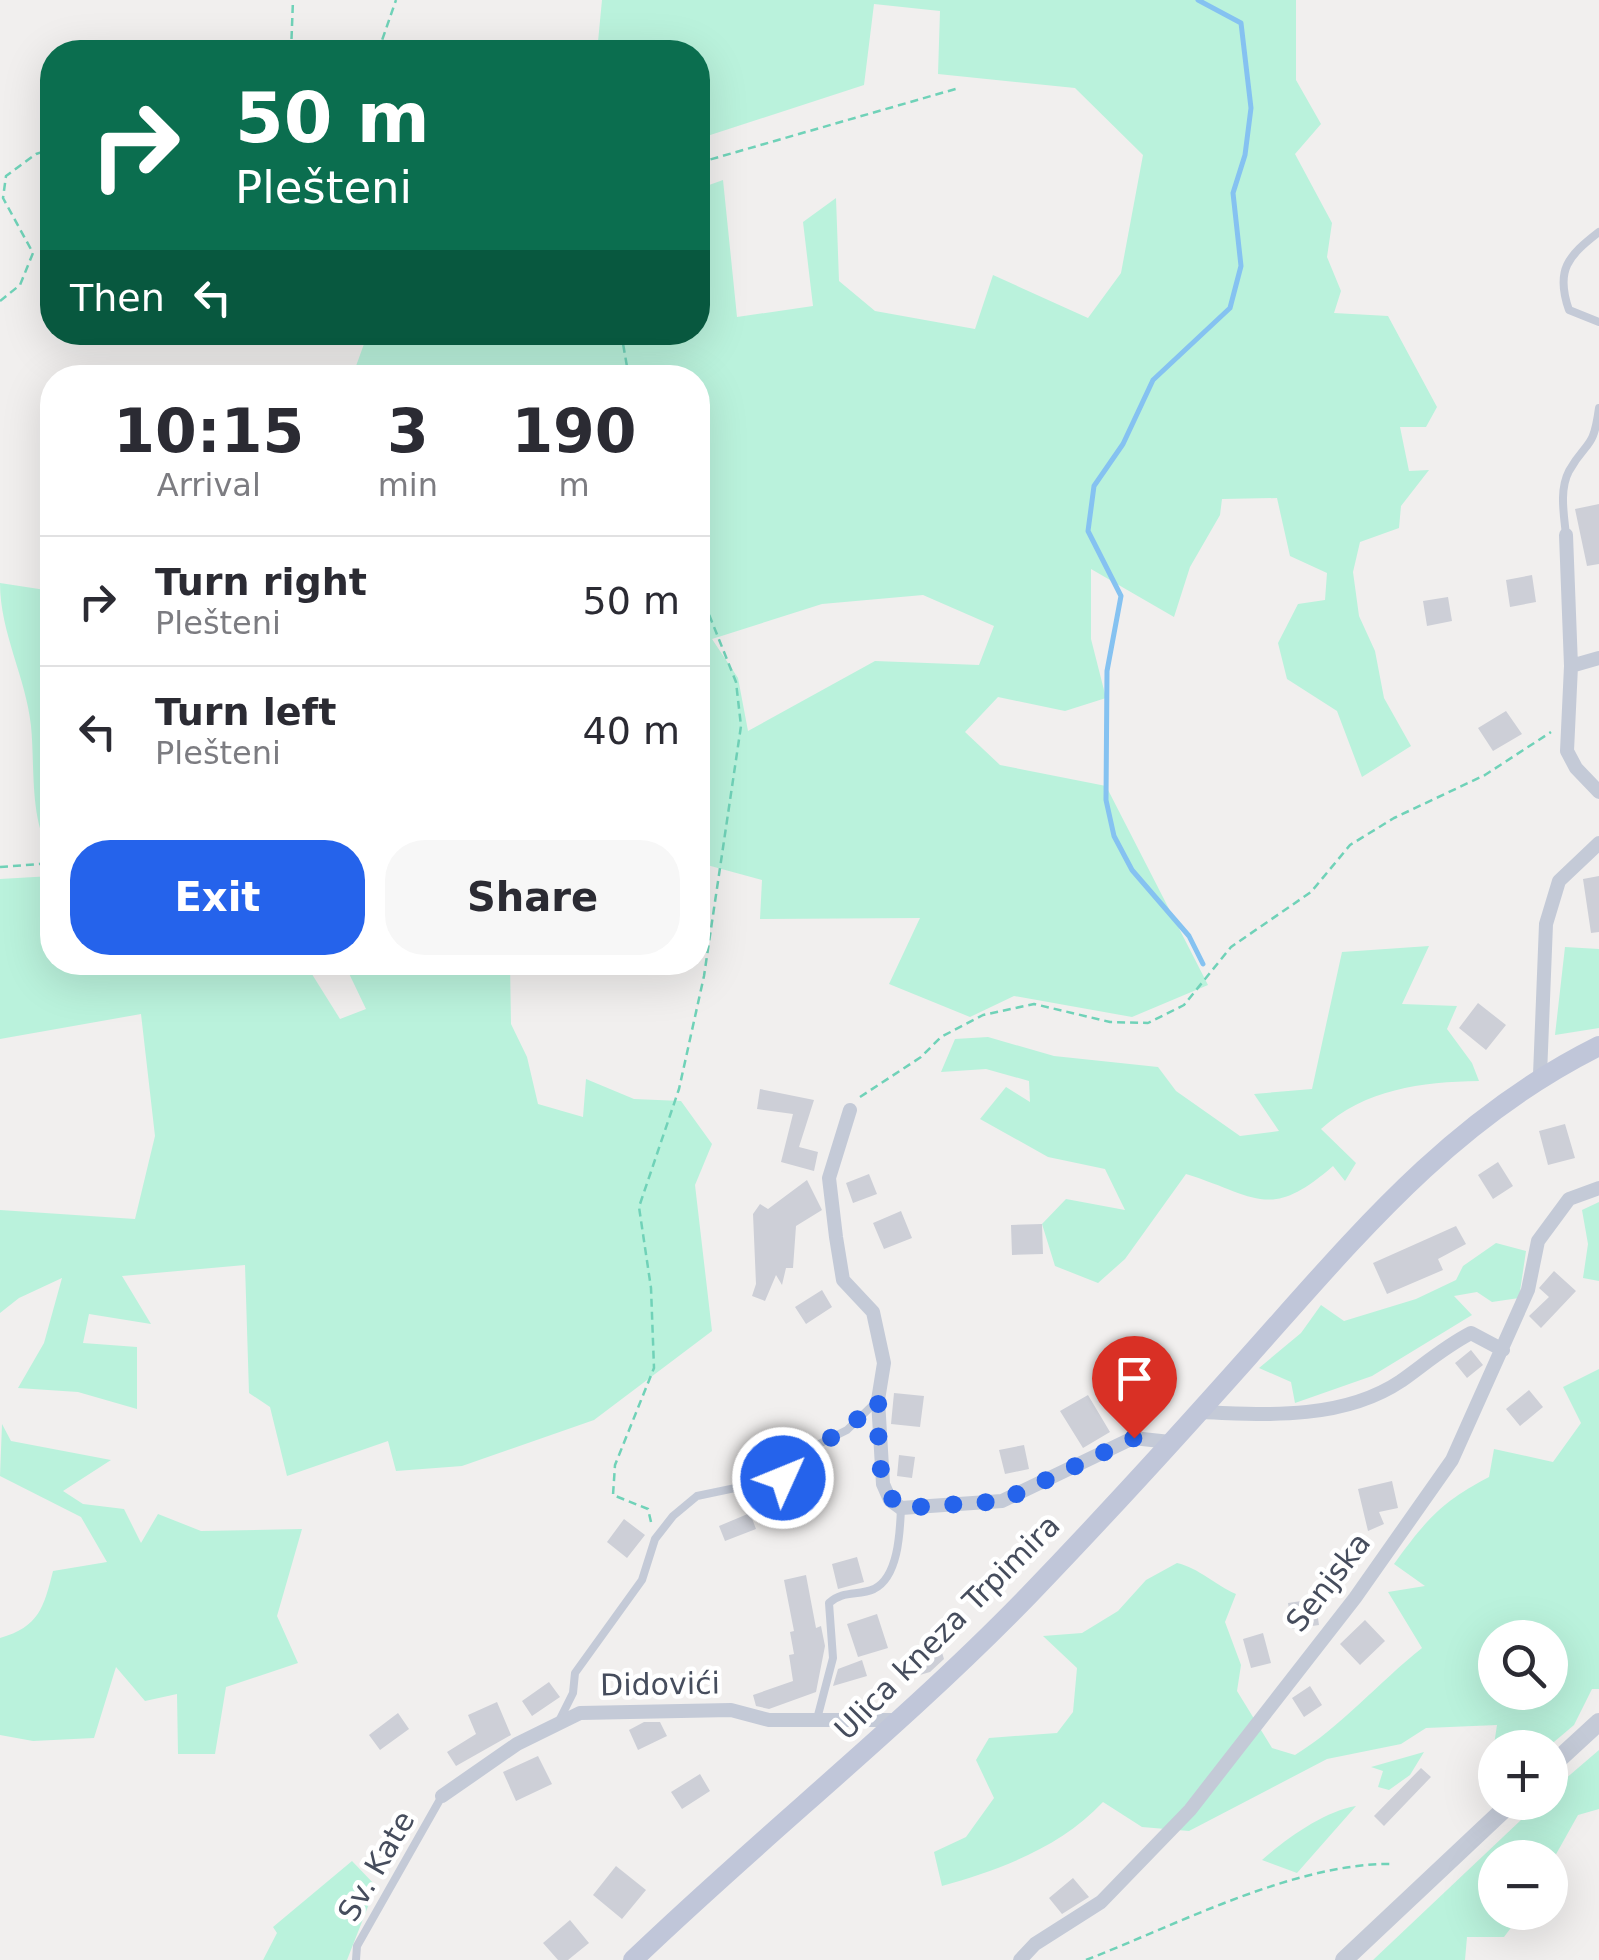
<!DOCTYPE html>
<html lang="en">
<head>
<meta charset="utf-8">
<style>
	body { margin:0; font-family:"DejaVu Sans",sans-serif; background:#f7f7f7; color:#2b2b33; height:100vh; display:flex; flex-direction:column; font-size:38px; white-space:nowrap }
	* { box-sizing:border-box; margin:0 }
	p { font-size:32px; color:#7c7c81 }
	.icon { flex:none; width:55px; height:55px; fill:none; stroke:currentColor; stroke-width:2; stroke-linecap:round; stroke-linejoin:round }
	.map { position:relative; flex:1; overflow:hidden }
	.sheet { position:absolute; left:40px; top:365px; width:670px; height:610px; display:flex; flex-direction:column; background:#fff; border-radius:40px; box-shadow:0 10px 40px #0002 }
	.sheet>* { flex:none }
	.top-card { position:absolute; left:40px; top:40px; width:670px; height:305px; border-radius:40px; box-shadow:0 10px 40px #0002; background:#0b6e4f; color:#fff; overflow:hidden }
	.buttons { position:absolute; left:1478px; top:1620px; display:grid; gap:20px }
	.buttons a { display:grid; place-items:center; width:90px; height:90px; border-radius:50%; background:#fff; box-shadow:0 10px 40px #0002; font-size:50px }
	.pin { position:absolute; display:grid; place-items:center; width:85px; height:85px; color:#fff; margin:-102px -42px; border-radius:50% 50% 50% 0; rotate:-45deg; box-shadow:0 0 10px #0007 }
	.pin .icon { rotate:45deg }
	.me { position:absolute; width:110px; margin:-55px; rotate:46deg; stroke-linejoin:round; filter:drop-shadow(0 0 8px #0008) }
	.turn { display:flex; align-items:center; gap:35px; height:210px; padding:0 30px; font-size:45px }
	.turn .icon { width:130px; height:130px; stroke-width:2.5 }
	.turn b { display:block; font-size:70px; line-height:85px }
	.then { display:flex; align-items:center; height:95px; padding:0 30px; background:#0003; gap:20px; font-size:38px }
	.eta { display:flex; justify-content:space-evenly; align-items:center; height:170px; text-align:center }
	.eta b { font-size:60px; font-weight:600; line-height:70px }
	.cta { display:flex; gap:20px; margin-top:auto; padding:20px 30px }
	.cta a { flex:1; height:115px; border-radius:40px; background:#2563eb; color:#fff; font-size:40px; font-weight:600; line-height:115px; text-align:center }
	.cta a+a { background:#f7f7f7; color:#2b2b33 }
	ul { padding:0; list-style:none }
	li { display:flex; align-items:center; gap:30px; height:130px; padding:0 30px; border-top:2px solid #e1e1e2 }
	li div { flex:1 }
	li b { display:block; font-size:38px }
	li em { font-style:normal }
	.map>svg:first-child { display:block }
</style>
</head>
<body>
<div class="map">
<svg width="1599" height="1960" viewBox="0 0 1599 1960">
	<rect width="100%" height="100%" fill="#f1efee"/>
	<!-- green -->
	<path fill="#baf2dc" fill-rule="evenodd" d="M602,0h694v80l25,44 -26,30 37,69 -5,34 14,34 -7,22 54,3 49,91 -11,20h-26l9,44 20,-1 -28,36 -2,22 -39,14 -7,30 6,44 16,35 9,47 27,48 -49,31 -25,-66 -50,-32 -9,-36 20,-39 27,-4 2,-27 -37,-17 -13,-58 -55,1 -2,16 -30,52 -16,50 -83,-48v70l15,59 -41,13 -67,-14 -33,35 35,33 106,21 102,199 -76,32 -118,-21 -44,21 -81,-33 31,-66 -160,1 2,-39 -55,-15 -9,2v-489l-346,-1 16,-44 330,-1v-143l25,-9 14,137 76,-11 -10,-84 33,-24 3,83 36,30 100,18 18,-54 95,43 33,-45 22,-118 -68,-67 -137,-14 2,-63 -66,-7 -10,81 -166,54v-87h-101zM923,595l71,31 -15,39 -104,-4 -127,70 -10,-53 -26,-39 110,-35z
		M0,583l52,8v263c-23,-30 -17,-90 -21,-128 -5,-49 -31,-93 -31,-143z
		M52,876v86l253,1 35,56 26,-10 -22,-46h166l1,61 16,33 11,47 45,13 3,-38 48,20 47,2 31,43 -17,41 17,146 -118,89 -132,46 -66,5 -8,-30 -101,35 -17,-69 -21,-14 -4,-128 -123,11 29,48 -62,-10 -6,29 54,4v62l-59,-17 -60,-4 26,-45 18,-65 -43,20 -19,15v-103l135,9 20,-83 -14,-122 -141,25v-160z
		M1429,946l-27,58 55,2 -10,23 25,34 7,18c-58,1 -114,8 -158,48l35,34 -11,18 -12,-15c-64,56 -76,30 -147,8l-61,85 -27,24 -43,-17 -13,-42 24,-25 59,11 -20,-41 -57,-12 -68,-38 26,-32 24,15 -1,-21 -43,-12 -45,3 14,-33 33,-2 66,19 104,11 18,24 64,45 39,-5 -25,-37 58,-5 30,-137z
		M1565,947l34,2v79l-44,7z
		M1599,1202v79l-16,-3 5,-34 -6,-34z
		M1496,1243l30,8 -7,47 -27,4 -15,-10 -23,4 18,19 -100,61 -77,27 -4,-21 -32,-14 42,-35 20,-28 23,16 72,-22 40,-19 7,-14z
		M1599,1369v320h-7l-18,36 -26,22 -53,1v31l-6,-1 8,-53 -71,3 -25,16 -74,15 -138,72 -47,-4 -39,-25c-42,45 -103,68 -161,84l-8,-34 32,-15 28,-39 -18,-38 13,-22 68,-5 16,-21 4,-44 -34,-32 39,-3 36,-22 28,-31 31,-17c22,5 38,22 59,31l-11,28 16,43 -4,26 35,57 23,7c46,-28 84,-73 127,-107l-34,-56 37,-6 -31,-22c32,-44 47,-62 95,-87l5,-28 59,13 28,-39 -18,-36zM1495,1638h55v54h-55z
		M2,1424l9,17 100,19 -48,31 20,13 41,5 17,34 17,-29 43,17 101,-2 -25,87 21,47 -72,24 -11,67h-37l-1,-60 -32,7 -29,-34 -22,71 -61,3 -33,-6v-97c39,-11 44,-31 53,-67l54,-9 -26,-45 -81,-41z
		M1599,1750v59l-21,6 -28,50v-7h-55v54l27,1 -18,24h-37l-2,23h-92l166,-157 11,-1v-10z
		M1424,1752l-14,23 -21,15 -11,-3 5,-16 -12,-4z
		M1356,1806l-59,67 -35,-13c25,-22 63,-49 94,-54z
		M352,1861l24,25 -29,74h-84l14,-27 -4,-6z"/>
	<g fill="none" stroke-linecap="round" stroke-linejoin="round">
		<!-- stream -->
		<path stroke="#85c2f1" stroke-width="5" d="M1198,0l43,23 10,85 -6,47 -12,38 8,73 -11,42 -77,72 -30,64 -29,42 -6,45 33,65 -14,75 -1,129 8,36 18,34 57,66 14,28"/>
	</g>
	<!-- building -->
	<path fill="#cdcfd7" d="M1599,504v60l-12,2 -12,-57z
		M1532,575l4,27 -26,5 -4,-27z
		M1448,597l4,24 -25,5 -4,-25z
		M1506,711l16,23 -29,17 -15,-23z
		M1599,876v56l-8,1 -8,-54z
		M1478,1003l28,22 -20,25 -27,-22z
		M760,1089l54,11 -15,47 19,5 -4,19 -33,-9 12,-48 -36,-5z
		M1565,1124l10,34 -27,7 -9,-34z
		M1498,1162l15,24 -20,13 -15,-24z
		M869,1174l8,20 -24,9 -7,-20z
		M807,1180l15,30 -26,16 -3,42h-7l-4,17 -6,-10 -11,26 -13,-5 4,-12 -3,-70 7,-10 8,5z
		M901,1211l11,27 -28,11 -11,-26z
		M1042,1224l1,30 -31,1 -1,-30z
		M1456,1226l10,18 -28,15 5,11 -56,24 -14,-31z
		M1554,1271l22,20 -35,37 -12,-12 20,-19 -10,-9z
		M822,1290l10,17 -26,17 -11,-17z
		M1471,1350l12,15 -16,13 -12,-15z
		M1156,1351l3,32 -38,4 -3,-32z
		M1529,1390l14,17 -23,19 -14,-17z
		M894,1393l30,3 -4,31 -29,-3z
		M1088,1395l22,37 -27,16 -23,-37z
		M1024,1445l5,24 -24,5 -6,-24z
		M899,1455l16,2 -3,21 -15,-2z
		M1392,1481l6,27 -19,4 5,12 -16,7 -10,-42z
		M750,1513l6,16 -31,12 -6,-15z
		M624,1519l21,16 -18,23 -20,-16z
		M857,1557l7,25 -26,7 -6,-25z
		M806,1575l10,53 5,-2 4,20 -9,46 -47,17 -13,-3 -3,-11 40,-14 -4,-26 5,-1 -4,-22 4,-1 -10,-51z
		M1315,1599l4,26 -27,4 -4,-26z
		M877,1614l11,34 -30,9 -11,-33z
		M1365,1620l20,21 -25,24 -20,-21z
		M1263,1633l8,30 -20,5 -8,-29z
		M940,1646l4,13 -14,13 -17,5 -6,-23z
		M862,1660l5,16 -34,10 5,-17z
		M549,1682l11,15 -28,19 -10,-15z
		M1310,1686l12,19 -18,12 -12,-19z
		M497,1702l14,33 -55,31 -9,-14 29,-18 -8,-19z
		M398,1713l11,16 -29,21 -11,-15z
		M644,1722h16l7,14 -29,14 -9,-20z
		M538,1756l14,28 -36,17 -13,-29z
		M1421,1768l10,9 -47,49 -10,-10z
		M700,1774l10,17 -28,18 -11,-17z
		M616,1866l30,24 -24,29 -29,-24z
		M1073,1878l16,19 -27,17 -13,-16z
		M570,1920l19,23 -21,17h-10l-15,-17z"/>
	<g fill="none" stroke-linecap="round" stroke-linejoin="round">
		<!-- path -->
		<path stroke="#70d2b8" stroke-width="2.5" stroke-dasharray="8 5" stroke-linecap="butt" d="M291,52l2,-52
			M378,52l18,-52
			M698,163l261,-75
			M0,301l20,-16 13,-32 -30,-55 3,-22 30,-22 16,-5
			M621,332l8,46
			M0,867l52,-4
			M860,1097l61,-40 20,-20 42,-22 51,-11 76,18 38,1 36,-18 47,-58 80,-55 39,-47 44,-27 91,-43 66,-43
			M651,1522l-3,-13 -35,-14 2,-30 39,-97 -3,-80 -12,-81 40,-118 25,-113 37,-250 -5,-44 -38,-95
			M1086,1960c90,-35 209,-97 305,-96"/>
		<!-- service -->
		<path stroke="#c4cad7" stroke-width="8" d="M1599,232c-31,24 -44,38 -30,78l30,12
			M1566,535c-2,-20 -7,-45 3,-64 18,-32 24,-19 30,-63
			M560,1719l13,-26 2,-20 67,-93 13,-41 18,-23 24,-20 86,-18 16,-24 48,-24 31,-30
			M817,1719l16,-61 -4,-55c14,-13 29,-7 45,-14 25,-12 26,-59 27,-81
			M356,1960l1,-14 85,-150"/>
		<!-- minor -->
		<path stroke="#c4cad7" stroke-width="14" d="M1566,535l5,131 -4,85 9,17 23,24
			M1571,666l28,-8
			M1540,1075l6,-151 13,-43 40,-38
			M850,1110l-21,68 7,59 7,43 30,32 11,51 -6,37 5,84 7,16 11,8 101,-7 131,-63 37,4
			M1200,1412c66,3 143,8 201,-31 24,-17 43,-34 70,-48l32,17
			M442,1796l75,-52 63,-31 151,-3 38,10h132
			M1020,1960l15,-16 66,-42 89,-92 165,-212 97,-138 76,-170 10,-49 31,-42 30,-11"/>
		<!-- tertiary -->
		<path stroke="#c4cad7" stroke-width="18" d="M1550,1767l49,-45
			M1344,1960l168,-158"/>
		<!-- secondary -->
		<path stroke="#c0c6d9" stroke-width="20" d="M633,1960c130,-125 271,-236 396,-365 75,-78 149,-159 221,-240 107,-120 202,-236 349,-309"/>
	</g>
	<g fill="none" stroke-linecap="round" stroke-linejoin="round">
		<!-- route -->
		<path stroke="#2563eb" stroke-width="18" stroke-dasharray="0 32.4" d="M783,1478l16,-24 47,-24 32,-30c2,33 -6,88 24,108l100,-7 132,-63"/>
	</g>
	<g text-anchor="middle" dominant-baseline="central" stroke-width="9" stroke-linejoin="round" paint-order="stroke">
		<!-- street labels -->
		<g font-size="30" fill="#464d5d" stroke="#fff">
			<text transform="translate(1328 1582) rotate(-52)">Senjska</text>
			<text transform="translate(947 1627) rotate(-45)">Ulica kneza Trpimira</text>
			<text transform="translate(660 1684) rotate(-1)">Didovići</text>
			<text transform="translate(376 1866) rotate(-60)">Sv. Kate</text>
		</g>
	</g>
</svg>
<div class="buttons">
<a><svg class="icon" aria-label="search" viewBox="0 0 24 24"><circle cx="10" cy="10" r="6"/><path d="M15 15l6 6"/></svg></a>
<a>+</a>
<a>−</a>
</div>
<div class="pin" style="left:1134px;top:1438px;background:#d93025"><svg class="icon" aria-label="arrive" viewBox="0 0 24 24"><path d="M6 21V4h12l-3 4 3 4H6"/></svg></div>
<svg class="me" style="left:783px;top:1478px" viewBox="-20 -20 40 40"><circle r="17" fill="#2563eb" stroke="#fff" stroke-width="3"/><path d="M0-11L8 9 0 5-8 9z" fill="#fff"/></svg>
<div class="top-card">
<div class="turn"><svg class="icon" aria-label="right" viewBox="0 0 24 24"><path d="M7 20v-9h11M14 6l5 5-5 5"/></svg><div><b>50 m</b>Plešteni</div></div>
<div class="then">Then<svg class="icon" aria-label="left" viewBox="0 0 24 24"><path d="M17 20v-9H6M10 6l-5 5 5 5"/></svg></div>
</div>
<section class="sheet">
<div class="eta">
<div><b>10:15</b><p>Arrival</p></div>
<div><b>3</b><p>min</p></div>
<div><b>190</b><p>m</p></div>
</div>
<ul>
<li><svg class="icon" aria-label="right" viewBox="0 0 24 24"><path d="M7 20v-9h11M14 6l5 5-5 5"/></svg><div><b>Turn right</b><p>Plešteni</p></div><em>50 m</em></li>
<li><svg class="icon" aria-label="left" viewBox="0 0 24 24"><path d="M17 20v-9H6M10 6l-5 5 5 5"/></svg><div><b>Turn left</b><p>Plešteni</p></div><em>40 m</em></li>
</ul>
<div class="cta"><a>Exit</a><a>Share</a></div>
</section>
</div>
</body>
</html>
